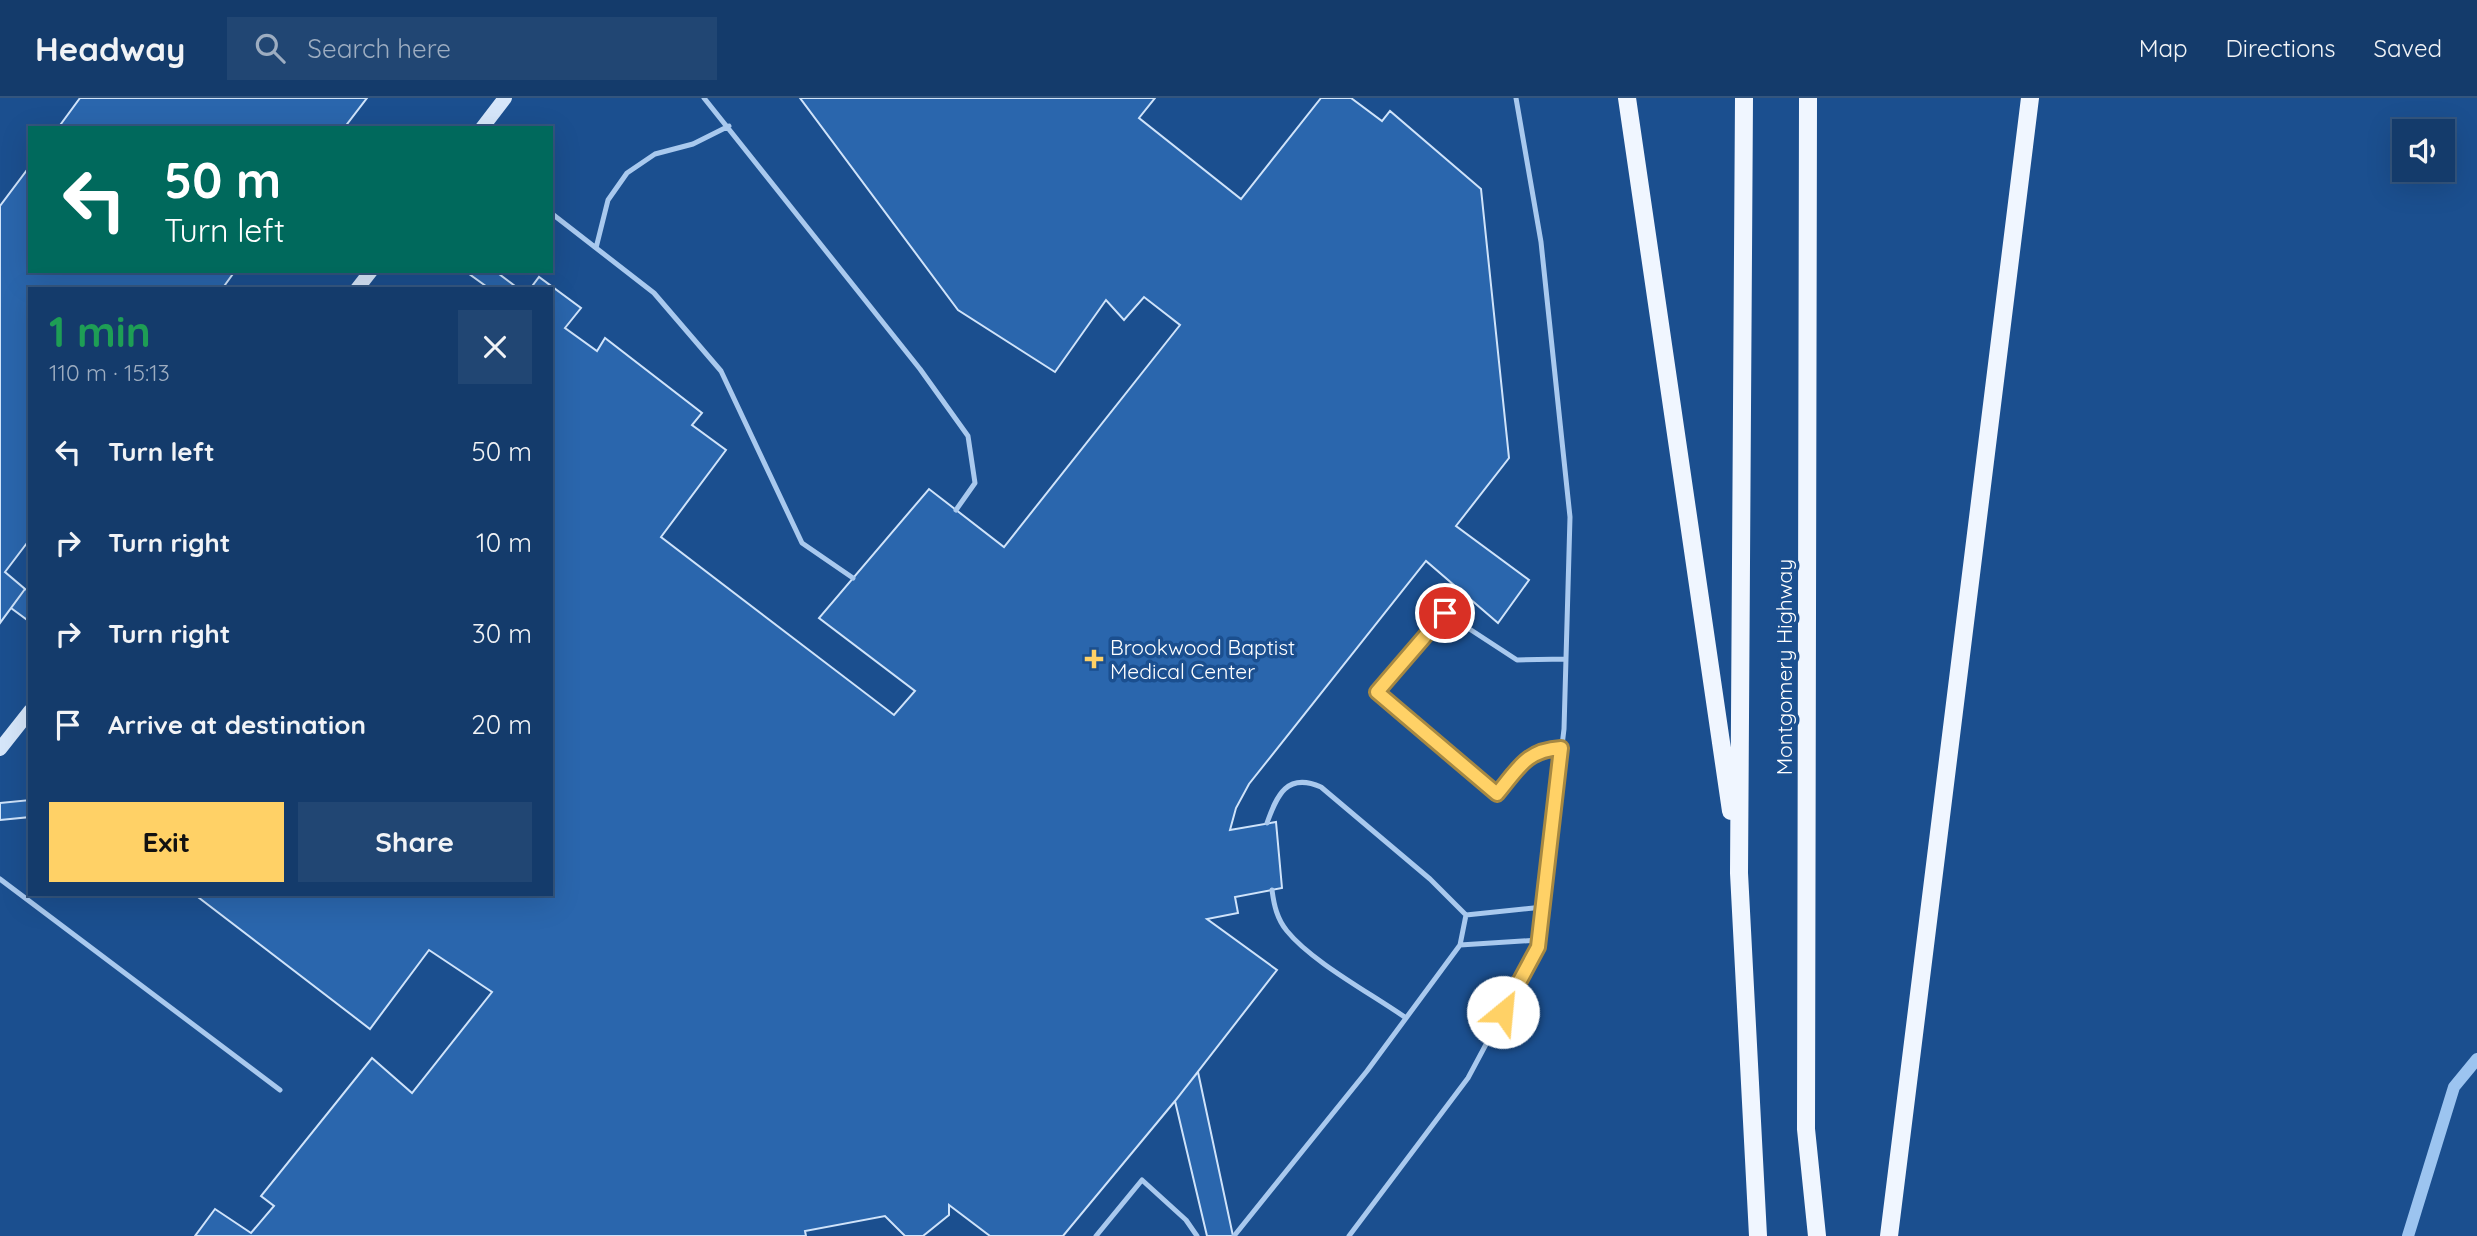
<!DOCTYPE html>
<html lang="en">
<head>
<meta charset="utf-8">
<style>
	body { margin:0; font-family:Quicksand,sans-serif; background:#214673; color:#f1f3f6; height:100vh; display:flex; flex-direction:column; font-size:26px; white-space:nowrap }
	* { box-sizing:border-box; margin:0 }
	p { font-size:23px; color:#9dadc1 }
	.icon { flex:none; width:38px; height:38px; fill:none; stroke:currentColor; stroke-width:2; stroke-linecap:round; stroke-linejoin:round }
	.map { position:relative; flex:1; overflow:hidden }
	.sheet { position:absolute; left:28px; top:189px; width:525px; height:609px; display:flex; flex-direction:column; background:#143b6b; border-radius:0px; box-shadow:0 7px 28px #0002,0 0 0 2px #33557e }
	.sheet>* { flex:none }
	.guide { position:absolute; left:28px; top:28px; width:525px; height:147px; border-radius:0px; box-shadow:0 7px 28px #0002,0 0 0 2px #33557e; background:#00695c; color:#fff; overflow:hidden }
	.fabs { position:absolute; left:2392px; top:21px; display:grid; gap:14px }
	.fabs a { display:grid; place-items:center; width:63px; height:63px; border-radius:0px; background:#143b6b; box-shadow:0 7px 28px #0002,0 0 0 2px #33557e; font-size:35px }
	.pin { position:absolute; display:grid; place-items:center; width:60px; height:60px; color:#fff; margin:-30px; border:4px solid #fff; border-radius:50%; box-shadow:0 2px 7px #0007 }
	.me { position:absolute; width:77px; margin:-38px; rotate:28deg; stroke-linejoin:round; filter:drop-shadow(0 0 5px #0008) }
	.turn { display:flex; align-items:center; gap:24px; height:147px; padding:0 21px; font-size:32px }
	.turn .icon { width:91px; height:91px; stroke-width:2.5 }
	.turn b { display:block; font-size:49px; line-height:60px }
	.round { display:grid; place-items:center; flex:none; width:74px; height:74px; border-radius:0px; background:#214673 }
	.summary { display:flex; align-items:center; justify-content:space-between; height:119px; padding:0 21px }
	h1 { font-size:42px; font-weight:800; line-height:52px; color:#1e9e55 }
	.primary-button { display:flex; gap:14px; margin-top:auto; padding:14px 21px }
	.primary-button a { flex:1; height:80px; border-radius:0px; background:#ffd166; color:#111; font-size:28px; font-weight:800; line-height:80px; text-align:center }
	.primary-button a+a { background:#214673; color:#f1f3f6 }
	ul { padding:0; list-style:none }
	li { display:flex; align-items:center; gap:21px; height:91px; padding:0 21px }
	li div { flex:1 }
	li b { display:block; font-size:26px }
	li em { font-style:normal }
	header { display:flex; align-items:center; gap:42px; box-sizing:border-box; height:98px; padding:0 35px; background:#143b6b; border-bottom:2px solid #33557e }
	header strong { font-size:33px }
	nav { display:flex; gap:38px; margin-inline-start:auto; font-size:24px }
	.search { width:490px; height:63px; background:#214673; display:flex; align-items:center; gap:18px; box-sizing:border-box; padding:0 24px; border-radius:0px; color:#9dadc1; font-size:26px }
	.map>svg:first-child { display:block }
</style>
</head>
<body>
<header>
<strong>Headway</strong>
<div class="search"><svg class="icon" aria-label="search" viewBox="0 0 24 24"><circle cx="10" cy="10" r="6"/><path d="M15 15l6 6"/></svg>Search here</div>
<nav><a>Map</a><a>Directions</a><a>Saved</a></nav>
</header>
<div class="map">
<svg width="2477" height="1138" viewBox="0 0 2477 1138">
	<rect width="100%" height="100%" fill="#1b4f8f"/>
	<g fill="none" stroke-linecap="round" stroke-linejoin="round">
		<!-- stream -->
		<path stroke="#9cc4f0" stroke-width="12" d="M2408,1138l46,-149 23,-28"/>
	</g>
	<!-- building -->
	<path fill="#2a66ad" stroke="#cfe3fa" stroke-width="2" d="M80,0h287l-23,30h-286z
		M800,0h355l-16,20 102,81 80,-101h30l31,23 8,-10 91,78 28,269 -53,68 73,54 -31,43 -72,-62 -177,223 -13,24 -6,22 46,-8 6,66 -47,9 3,16 -31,6 70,51 -102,131 -112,135h-73l-41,-31v10l-26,21h-18l-20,-20 -80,15 1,5h-611l20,-27 36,24 23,-27 -13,-10 111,-138 40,35 80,-101 -63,-42 -59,79 -176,-135h357v-605h-21l9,-12 42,31 -16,20 32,23 8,-13 97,75 -10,12 34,25 -65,87 233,178 21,-24 -96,-73 110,-129 75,58 176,-222 -36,-28 -20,23 -18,-20 -51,72 -97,-62z
		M30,68v105h205l-13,18h-192v250l-25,33 20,17 -25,34v-417z
		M465,173h30l24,18h-29z
		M25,491l5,3v30l-19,-14z
		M30,702v17l-30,3v-17z
		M1198,974l35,164h-26l-32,-135z"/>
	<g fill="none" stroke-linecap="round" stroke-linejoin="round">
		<!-- lane -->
		<path stroke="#a9c9ee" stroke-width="5" d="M704,0l216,271 48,67 7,47 -19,27
			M551,115l103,80 67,78 81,172 51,35
			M596,150l12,-48 19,-27 28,-19 38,-10 36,-18
			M1561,650c-35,2 -43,21 -64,46l-120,-102 68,-79 72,47 49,-1
			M1267,725c10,-28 20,-51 54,-36l109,92 36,36
			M0,781l280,211
			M1272,792c2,15 5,29 15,41 25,31 85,63 119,87
			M1466,817l77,-8
			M1460,847l79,-5
			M1096,1138l46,-56 44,40 11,16
			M1234,1138l133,-165 93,-126 6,-30
			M1349,1138l119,-158 70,-131 26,-218 6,-212 -29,-275 -25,-144"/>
		<!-- secondary -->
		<path stroke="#d6e6fa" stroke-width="14" d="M482,30l23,-30
			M357,191l14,-18
			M0,651l30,-38"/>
		<!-- primary -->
		<path stroke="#f0f6ff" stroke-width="18" d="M1627,0l104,713
			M1744,0l-5,775 19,363
			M1808,0l-2,1031 11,107
			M1889,1138l141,-1138"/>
	</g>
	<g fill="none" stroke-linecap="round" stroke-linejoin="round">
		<!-- route casing -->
		<g stroke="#a68842" stroke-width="18">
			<path id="route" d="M1445,515l-68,79 120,102c21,-25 29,-44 64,-46l-23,199 -35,65"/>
		</g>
		<!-- route -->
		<use href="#route" stroke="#ffd166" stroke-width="12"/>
	</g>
	<!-- markers -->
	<path fill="#ffd166" stroke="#1b4f8f" stroke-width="2.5" d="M1090.5 550.5h7v7h7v7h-7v7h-7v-7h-7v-7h7z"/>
	<g text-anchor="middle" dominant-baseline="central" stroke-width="7" stroke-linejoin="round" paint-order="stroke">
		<!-- poi labels -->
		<g font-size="21" fill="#fff" stroke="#1b4f8f" text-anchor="start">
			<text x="1110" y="549">Brookwood Baptist<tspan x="1110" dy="24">Medical Center</tspan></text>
		</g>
		<!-- street labels -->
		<g font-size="21" fill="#fff" stroke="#1b4f8f">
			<text transform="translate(1784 569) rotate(-90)">Montgomery Highway</text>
		</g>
	</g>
</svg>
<div class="fabs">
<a><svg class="icon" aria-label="sound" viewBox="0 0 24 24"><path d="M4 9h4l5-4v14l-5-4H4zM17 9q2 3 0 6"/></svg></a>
</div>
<div class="pin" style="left:1445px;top:515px;background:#d93025"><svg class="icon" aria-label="arrive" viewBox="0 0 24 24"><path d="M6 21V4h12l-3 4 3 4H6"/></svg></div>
<svg class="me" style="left:1503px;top:914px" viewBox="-20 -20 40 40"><circle r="19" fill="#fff"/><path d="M0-13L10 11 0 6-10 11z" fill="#ffd166"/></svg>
<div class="guide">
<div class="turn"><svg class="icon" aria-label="left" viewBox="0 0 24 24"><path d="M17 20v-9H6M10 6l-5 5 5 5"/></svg><div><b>50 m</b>Turn left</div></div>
</div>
<section class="sheet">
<div class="summary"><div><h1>1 min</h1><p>110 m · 15:13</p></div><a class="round"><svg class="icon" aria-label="close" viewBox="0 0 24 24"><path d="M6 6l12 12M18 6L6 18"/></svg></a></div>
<ul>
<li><svg class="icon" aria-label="left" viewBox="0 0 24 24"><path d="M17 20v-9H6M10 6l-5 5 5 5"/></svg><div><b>Turn left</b></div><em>50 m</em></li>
<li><svg class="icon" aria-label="right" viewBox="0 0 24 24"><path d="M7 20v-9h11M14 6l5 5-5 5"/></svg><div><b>Turn right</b></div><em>10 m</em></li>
<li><svg class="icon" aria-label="right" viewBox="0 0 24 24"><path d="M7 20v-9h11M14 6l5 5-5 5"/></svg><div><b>Turn right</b></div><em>30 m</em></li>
<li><svg class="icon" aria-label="arrive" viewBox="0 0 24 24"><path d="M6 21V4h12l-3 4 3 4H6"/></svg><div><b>Arrive at destination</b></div><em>20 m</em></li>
</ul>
<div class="primary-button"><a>Exit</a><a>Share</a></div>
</section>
</div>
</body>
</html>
